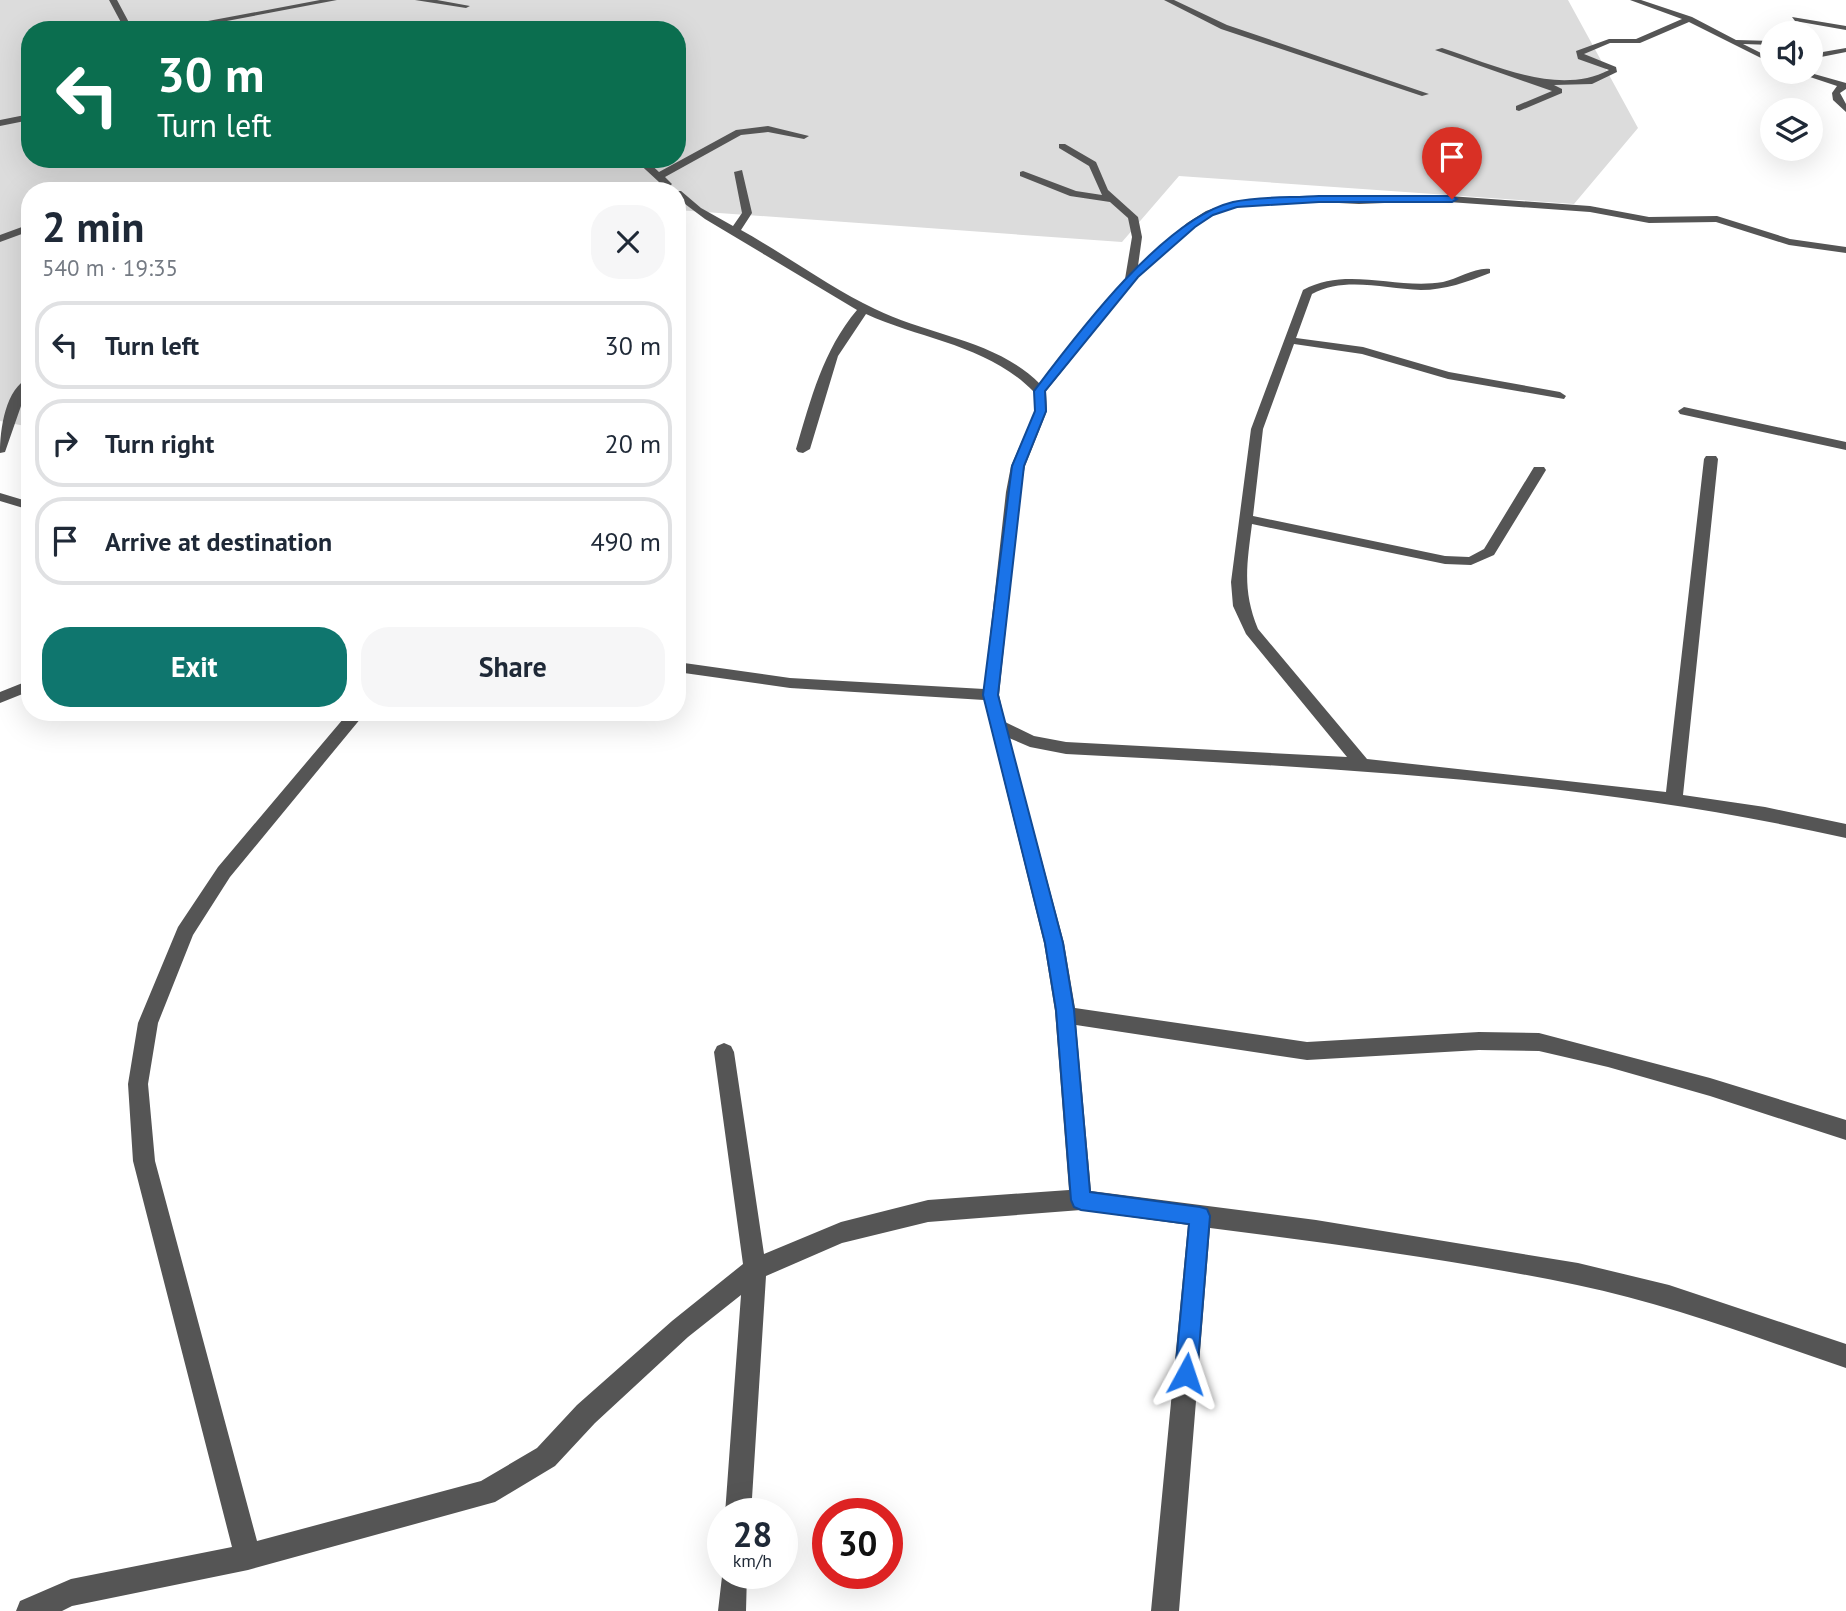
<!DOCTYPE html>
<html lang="en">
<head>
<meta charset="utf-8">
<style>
	body { margin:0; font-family:"PT Sans",sans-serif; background:#f6f6f7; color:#1f2937; height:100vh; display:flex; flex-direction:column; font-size:26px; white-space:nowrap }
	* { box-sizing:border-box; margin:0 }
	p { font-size:23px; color:#747a83 }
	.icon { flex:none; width:38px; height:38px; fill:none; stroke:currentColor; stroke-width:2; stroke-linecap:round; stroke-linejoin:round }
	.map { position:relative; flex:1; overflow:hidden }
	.drawer { position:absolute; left:21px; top:182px; width:665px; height:539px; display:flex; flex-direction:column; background:#fff; border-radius:28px; box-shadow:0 7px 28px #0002 }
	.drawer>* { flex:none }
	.top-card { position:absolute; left:21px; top:21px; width:665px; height:147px; border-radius:28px; box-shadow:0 7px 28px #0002; background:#0b6e4f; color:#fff; overflow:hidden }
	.fabs { position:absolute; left:1760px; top:21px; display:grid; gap:14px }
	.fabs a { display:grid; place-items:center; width:63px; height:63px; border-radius:50%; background:#fff; box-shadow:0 7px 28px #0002; font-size:35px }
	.speed { position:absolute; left:707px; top:1498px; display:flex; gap:14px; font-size:35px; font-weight:700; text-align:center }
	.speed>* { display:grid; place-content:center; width:91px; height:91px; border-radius:50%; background:#fff; box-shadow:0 7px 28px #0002; line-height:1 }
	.speed small { font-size:18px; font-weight:400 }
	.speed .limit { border:10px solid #d22; background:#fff; color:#111 }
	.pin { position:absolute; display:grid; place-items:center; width:60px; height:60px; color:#fff; margin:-72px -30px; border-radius:50% 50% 50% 0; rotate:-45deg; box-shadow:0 0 7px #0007 }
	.pin .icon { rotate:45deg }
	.me { position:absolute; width:77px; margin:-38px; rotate:5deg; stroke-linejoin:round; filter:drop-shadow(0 0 5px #0008) }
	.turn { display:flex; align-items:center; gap:24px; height:147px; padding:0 21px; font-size:32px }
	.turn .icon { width:91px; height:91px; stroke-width:2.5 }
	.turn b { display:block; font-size:49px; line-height:60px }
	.round { display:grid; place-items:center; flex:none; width:74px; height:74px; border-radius:28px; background:#f6f6f7 }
	.headline { display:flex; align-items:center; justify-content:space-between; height:119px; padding:0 21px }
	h1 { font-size:42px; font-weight:800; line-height:52px }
	.primary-button { display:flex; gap:14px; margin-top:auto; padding:14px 21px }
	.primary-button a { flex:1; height:80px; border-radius:28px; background:#0f766e; color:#fff; font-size:28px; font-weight:800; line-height:80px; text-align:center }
	.primary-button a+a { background:#f6f6f7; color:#1f2937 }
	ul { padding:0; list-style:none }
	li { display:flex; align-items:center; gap:21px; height:88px; margin:0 14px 10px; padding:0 7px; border:4px solid #e0e1e3; border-radius:28px }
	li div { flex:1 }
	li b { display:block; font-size:26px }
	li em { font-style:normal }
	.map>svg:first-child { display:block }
</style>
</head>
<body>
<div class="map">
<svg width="1846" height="1611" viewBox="0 0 1846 1611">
	<rect width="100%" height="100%" fill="#fff"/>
	<!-- green -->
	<path fill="#dcdcdc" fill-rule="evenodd" d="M0,0h1568l70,128 -64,76 -395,-28 -57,66 -445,-32v-19h-647v236l-30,-6zM30,30h647v129h-647z"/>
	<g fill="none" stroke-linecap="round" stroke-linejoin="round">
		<!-- minor -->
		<path fill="#555" fill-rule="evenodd" d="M109,0h8l16,30h-8z
			M320,0h17l-158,30h-19z
			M415,0h22l33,6 -4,2z
			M1164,0h10l53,25 202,69 -7,2 -201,-67z
			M1630,0h11l51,17 44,23 37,1v4l-30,-1 30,15v5l-84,-42 -49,21h-30l-26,11 32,13 1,5 -25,12 -38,1 8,4v4l-43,18 -3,-1v-4l36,-15 -117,-41 7,-2c51,16 115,49 167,22l-31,-11 -2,-8 33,-12h27l46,-20z
			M1792,17l54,9v4l-51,-9z
			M1846,48v4l-35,7v-5z
			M1795,72h12l39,11v6l-6,4 6,11v8l-13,-12 -1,-7 5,-7z
			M30,114v6l-30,6v-6z
			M768,126l41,10 -5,3 -36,-7 -27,3 -76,42 7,7 -2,2 -18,5h-16l23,-9 -25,-23h11l14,13 77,-42z
			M1059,144h6l31,18 12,28 30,27 4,20 -4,29 49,-43 19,-12 29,-10 84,-5 40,2 76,-3 155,11 59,11 68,-1 73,23 56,8v6l-57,-8 -73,-23 -67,1 -59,-11 -155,-11 -76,3 -40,-2 -83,5 -22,8 -19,12 -57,50 -92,114 1,20 -22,55 -5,26 -21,203 6,27 29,14 32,6 281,15 -101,-123 -13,-28 -2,-24 20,-153 52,-139c44,-24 93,0 140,-8 15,-3 32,-15 47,-13v4c-23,9 -45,17 -69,17 -36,-1 -76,-14 -109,4l-16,44 67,9 86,25 111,20 6,4 -2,3 -116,-20 -86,-25 -68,-10 -31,85 -10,87 192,40 24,1 15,-8 50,-82h10l2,3 -52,85 -23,10 -26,-1 -193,-40c-5,40 -10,66 6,105l109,130 299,33 38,-333 2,-3h10l2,3 -35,336 82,12 81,17v14c-255,-58 -519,-70 -780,-84l-36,-7 -21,-9 55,205 11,65 232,34 172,-10 60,1 171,45 136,42v20l-136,-44 -102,-29 -69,-16 -60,-1 -172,10 -231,-35 15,166 225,29 262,43 91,22 177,59v24c-89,-30 -177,-64 -269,-83 -121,-25 -244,-41 -367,-57l-31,383h-28l37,-386 -107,-15 -153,12 -86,21 -76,33 -15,238h-26l16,-219 -53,42 -93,86 -40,43 -60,36 -247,68 -176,36 -10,5h-46l4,-10 51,-22 161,-32 -99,-386 -5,-77 10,-61 40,-96 40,-60 131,-155h17l-136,165 -37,58 -35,88 -10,61 7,77 102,380 224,-60 56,-33 40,-43 95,-84 71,-57 -29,-212 3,-6 7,-3 7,3 3,6 30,202 77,-32 87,-22 141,-10 -14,-179 -11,-68 -60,-243 -194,-12 -113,-16v-10l113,16 194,11 22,-197 5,-26 24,-55 -1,-19c-46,-47 -111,-52 -168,-78l-28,42 -28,93 -7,4 -5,-1 -2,-3c15,-50 27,-99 61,-139l-152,-91 -28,-21v-7h-3h7l20,17 32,18 9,-13 -8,-41 8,-2 10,43 -11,17c45,25 88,57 134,79 54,27 120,30 165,75l85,-105 7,-42 -4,-19 -18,-16 -40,-6 -50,-20v-4l3,-1 53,20 26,4 -13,-29 -30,-18z
			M30,224v7l-30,11v-7z
			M30,377v12l-9,17 -16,46 -5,1c0,-23 5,-65 30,-76z
			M1684,407l162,35v8l-166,-36 -2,-3z
			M0,493l30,9v8l-30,-9z
			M30,680v11l-30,12v-11z
			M723,1568v5h24l-1,38h-28z"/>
	</g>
	<!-- route -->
	<path fill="#1a73e8" stroke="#114b97" stroke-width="2" d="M1319,196h133l5,3 -5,3h-133l-82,5 -24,8 -18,12 -57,50 -93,114 1,20 -22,55 -26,229 65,248 11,67 16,182 110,15 7,2 3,7 -13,158 -3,8 -8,3 -8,-3 -3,-8 14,-150 -108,-14 -7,-3 -3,-7 -15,-190 -11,-67 -62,-248 29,-229 23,-55 -1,-20c43,-57 129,-172 199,-189 27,-6 58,-4 86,-6z"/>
</svg>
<div class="fabs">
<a><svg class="icon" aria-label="sound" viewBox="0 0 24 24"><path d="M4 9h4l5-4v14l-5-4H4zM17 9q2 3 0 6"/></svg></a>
<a><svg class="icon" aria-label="layers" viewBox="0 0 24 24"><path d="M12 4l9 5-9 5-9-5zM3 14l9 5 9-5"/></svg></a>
</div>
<div class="speed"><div>28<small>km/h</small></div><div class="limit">30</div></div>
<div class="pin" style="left:1452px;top:199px;background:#d93025"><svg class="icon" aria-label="arrive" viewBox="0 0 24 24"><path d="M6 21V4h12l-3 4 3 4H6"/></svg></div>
<svg class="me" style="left:1186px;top:1374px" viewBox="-20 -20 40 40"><path d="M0-17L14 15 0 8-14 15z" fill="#1a73e8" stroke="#fff" stroke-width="4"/></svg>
<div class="top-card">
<div class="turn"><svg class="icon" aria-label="left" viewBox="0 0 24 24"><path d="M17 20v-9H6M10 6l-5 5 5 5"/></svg><div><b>30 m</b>Turn left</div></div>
</div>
<section class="drawer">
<div class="headline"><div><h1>2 min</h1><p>540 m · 19:35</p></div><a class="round"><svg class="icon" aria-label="close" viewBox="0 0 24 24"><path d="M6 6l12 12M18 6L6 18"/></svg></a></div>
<ul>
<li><svg class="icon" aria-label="left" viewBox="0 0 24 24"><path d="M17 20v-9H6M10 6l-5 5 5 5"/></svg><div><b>Turn left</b></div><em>30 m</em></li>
<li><svg class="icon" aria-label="right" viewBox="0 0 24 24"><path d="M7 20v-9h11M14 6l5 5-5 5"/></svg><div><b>Turn right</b></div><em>20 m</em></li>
<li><svg class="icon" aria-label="arrive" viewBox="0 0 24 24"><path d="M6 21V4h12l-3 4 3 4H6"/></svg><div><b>Arrive at destination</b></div><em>490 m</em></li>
</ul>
<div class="primary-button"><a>Exit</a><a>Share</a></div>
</section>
</div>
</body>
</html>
